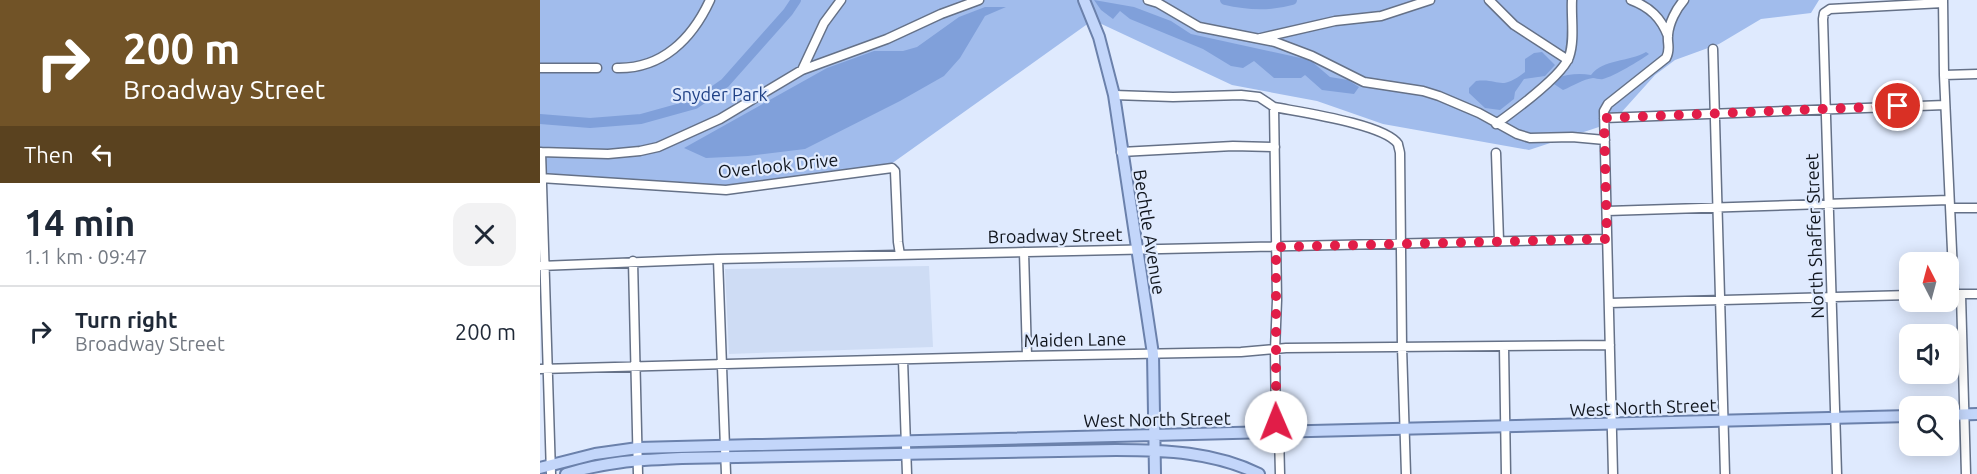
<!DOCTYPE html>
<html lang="en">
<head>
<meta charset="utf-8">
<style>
	body { margin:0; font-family:Ubuntu,sans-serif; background:#f2f2f3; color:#1f2937; height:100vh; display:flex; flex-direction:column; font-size:22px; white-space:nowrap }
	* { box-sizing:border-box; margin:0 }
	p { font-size:20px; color:#747a83 }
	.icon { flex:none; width:33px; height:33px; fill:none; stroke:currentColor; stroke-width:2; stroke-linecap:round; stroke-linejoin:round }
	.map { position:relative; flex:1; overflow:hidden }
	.panel { display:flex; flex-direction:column; background:#fff; width:540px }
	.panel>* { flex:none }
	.guide { background:#715327; color:#fff; overflow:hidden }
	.needle { width:39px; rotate:354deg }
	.controls { position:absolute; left:1359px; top:252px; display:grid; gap:12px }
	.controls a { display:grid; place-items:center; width:60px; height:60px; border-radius:12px; background:#fff; box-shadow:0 3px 15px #0003; font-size:30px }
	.pin { position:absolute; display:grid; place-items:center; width:51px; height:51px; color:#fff; margin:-26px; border:3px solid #fff; border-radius:50%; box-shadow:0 2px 6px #0007 }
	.me { position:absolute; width:66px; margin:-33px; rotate:359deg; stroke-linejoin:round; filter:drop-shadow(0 0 4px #0008) }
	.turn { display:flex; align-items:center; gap:21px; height:126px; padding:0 24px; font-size:27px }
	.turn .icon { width:78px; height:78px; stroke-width:2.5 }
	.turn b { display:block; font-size:42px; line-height:51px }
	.then { display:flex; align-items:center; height:57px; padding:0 24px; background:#0003; gap:12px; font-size:22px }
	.round { display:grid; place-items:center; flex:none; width:63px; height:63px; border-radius:18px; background:#f2f2f3 }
	.summary { display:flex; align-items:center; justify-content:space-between; height:102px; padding:0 24px }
	h1 { font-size:36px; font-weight:700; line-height:45px }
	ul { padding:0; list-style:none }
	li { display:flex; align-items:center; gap:18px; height:90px; padding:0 24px; border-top:2px solid #e0e1e3 }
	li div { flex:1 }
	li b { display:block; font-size:22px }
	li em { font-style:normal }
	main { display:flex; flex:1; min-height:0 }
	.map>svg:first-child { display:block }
</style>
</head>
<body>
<main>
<section class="panel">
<div class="guide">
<div class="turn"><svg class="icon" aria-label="right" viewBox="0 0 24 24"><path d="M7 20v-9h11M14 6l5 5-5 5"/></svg><div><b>200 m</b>Broadway Street</div></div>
<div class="then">Then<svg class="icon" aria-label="left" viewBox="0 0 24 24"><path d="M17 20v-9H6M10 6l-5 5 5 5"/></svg></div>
</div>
<div class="summary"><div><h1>14 min</h1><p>1.1 km · 09:47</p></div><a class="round"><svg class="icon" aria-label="close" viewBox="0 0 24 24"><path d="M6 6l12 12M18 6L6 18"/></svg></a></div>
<ul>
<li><svg class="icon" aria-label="right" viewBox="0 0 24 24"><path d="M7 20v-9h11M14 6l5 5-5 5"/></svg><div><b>Turn right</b><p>Broadway Street</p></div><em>200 m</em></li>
</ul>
</section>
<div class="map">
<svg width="1437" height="474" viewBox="0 0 1437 474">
	<rect width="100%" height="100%" fill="#dfeafe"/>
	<!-- built -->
	<path fill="#cedcf4" d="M389,266l4,81 -204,7 -4,-85z"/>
	<!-- green -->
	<path fill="#a1bcec" d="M0,0h1279l-8,13 -50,6 -42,25 -44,16 -20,15 -36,40 -17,11 -73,24 -146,-26 -66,-23 -85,-16 -139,-65 -209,149 -158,21 -186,-12z"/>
	<!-- water -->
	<path fill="#80a0da" d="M554,0l40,7 37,14 20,13 119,26 20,17 18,3 11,7 -5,7 -32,-4 -17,-15 -4,3h-27l-20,-17 -11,7 -12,-2 -28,-17 -73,-30 -10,-8 -7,8 -12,-9z
		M445,7h21l-21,9 -25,42 -16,18 -44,25 -95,48 -57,7 -42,2 -22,-10 143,-80 47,-17h29l14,-4 42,-30z
		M1002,52l13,13 -10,11 -21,3 -9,13 -1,7 -14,11 -15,-2 -16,-15v-5l7,-7c25,-3 23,11 49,-9v-13l9,-6z
		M1106,52l3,2c-10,7 -34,22 -46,25 -3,1 -7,-1 -10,-1 -10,1 -20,8 -30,12l-9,-6 3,-6c10,-4 23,-5 34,-3 12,-16 38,-13 55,-23z"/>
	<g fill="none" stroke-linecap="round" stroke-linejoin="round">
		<!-- river -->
		<path stroke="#80a0da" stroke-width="10" d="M685,0c21,5 46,6 67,0
			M0,119l50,4 51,-4 54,-15 30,-21 63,-71 8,-12"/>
		<!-- minor casing -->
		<g stroke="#657187" stroke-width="11">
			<path id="minor" d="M608,0l10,3 41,24 76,15 37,14 52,26 59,9 16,5 40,17 38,21 13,4 42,-1 33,3
				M949,0l25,25 54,35
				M1091,0c19,7 30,18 37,36
				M1403,0l1,75 10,219
				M721,38l74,-17 46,-5 49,-16
				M1173,49l12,425
				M0,68h57
				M77,68c45,1 75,-29 93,-68
				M262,70l22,-47 17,-23
				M1404,75l33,-1
				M574,95l59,2 68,-2 18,2 15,10c25,5 111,17 124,37 0,1 2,8 2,9l2,194 4,127
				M734,107l3,193 -2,50 1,76 3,7 1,41
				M1064,118l341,-13
				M956,124c18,-13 66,-48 73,-67 6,-17 2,-39 3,-57
				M0,152l68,2 32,-3 18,-4 62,-28 82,-49 85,-31 54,-25 38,-14
				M1,152l10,322
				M581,152l112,-6 42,1
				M956,153l3,88
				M0,178l186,12 166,-22 3,3 3,71 2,13
				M1410,208h27
				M1067,211l342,-11
				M484,252l3,104
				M178,259l8,215
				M93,261l5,213
				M0,266l178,-7 889,-20
				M1418,294h19
				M1421,295l5,179
				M1069,303l301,-8
				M964,347l2,127
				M363,360l4,114
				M0,369l487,-13 214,-4 45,-4 324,-3
				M1073,474l-9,-363 4,-7 58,-46c5,-9 1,-14 2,-23 1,-12 8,-26 16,-35
				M1297,474l-14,-455 1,-6 6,-4 113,-6"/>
		</g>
		<!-- major casing -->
		<g stroke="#6b81ab" stroke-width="14">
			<path id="major" d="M544,0l15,37 15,58 39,259 2,120
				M1408,415l29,-1
				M0,468l55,-14 43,-6 1272,-32
				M26,474c41,-13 74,-14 116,-16l434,-8c49,0 98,2 143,24"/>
		</g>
		<!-- minor -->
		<use href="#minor" stroke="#fff" stroke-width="8"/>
		<!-- major -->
		<use href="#major" stroke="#c3d6fa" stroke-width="10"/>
	</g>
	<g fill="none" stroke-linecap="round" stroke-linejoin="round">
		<!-- route -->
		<path stroke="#e11d48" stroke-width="10" stroke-dasharray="0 18" d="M736,422v-175l331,-8 -3,-121 294,-12"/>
	</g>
	<g text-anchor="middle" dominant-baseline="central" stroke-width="4.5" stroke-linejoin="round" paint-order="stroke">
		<!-- park labels -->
		<g font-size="18" fill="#1f4186" stroke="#dfeafe">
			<text x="180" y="94">Snyder Park</text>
		</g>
		<!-- street labels -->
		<g font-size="18" fill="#11161e" stroke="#dfeafe">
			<text transform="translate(238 165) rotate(-6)">Overlook Drive</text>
			<text transform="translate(610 232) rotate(81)">Bechtle Avenue</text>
			<text transform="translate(515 235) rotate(-1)">Broadway Street</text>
			<text transform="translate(1274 236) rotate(-92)">North Shaffer Street</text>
			<text transform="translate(535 339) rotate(-1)">Maiden Lane</text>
			<text transform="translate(1103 407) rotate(-2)">West North Street</text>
			<text transform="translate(617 419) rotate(-1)">West North Street</text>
		</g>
	</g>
</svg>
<div class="controls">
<a><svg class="needle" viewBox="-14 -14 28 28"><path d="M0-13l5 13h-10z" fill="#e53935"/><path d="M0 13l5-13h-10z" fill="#747a83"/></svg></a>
<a><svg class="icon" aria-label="sound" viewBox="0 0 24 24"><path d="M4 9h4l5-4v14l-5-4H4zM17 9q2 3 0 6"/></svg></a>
<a><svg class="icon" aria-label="search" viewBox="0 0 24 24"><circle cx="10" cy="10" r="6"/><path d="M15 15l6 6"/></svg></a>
</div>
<div class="pin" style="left:1358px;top:106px;background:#d93025"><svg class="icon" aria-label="arrive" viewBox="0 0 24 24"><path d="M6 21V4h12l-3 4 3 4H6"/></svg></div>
<svg class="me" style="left:736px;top:422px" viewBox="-20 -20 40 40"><circle r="19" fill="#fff"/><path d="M0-13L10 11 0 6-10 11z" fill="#e11d48"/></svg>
</div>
</main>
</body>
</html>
